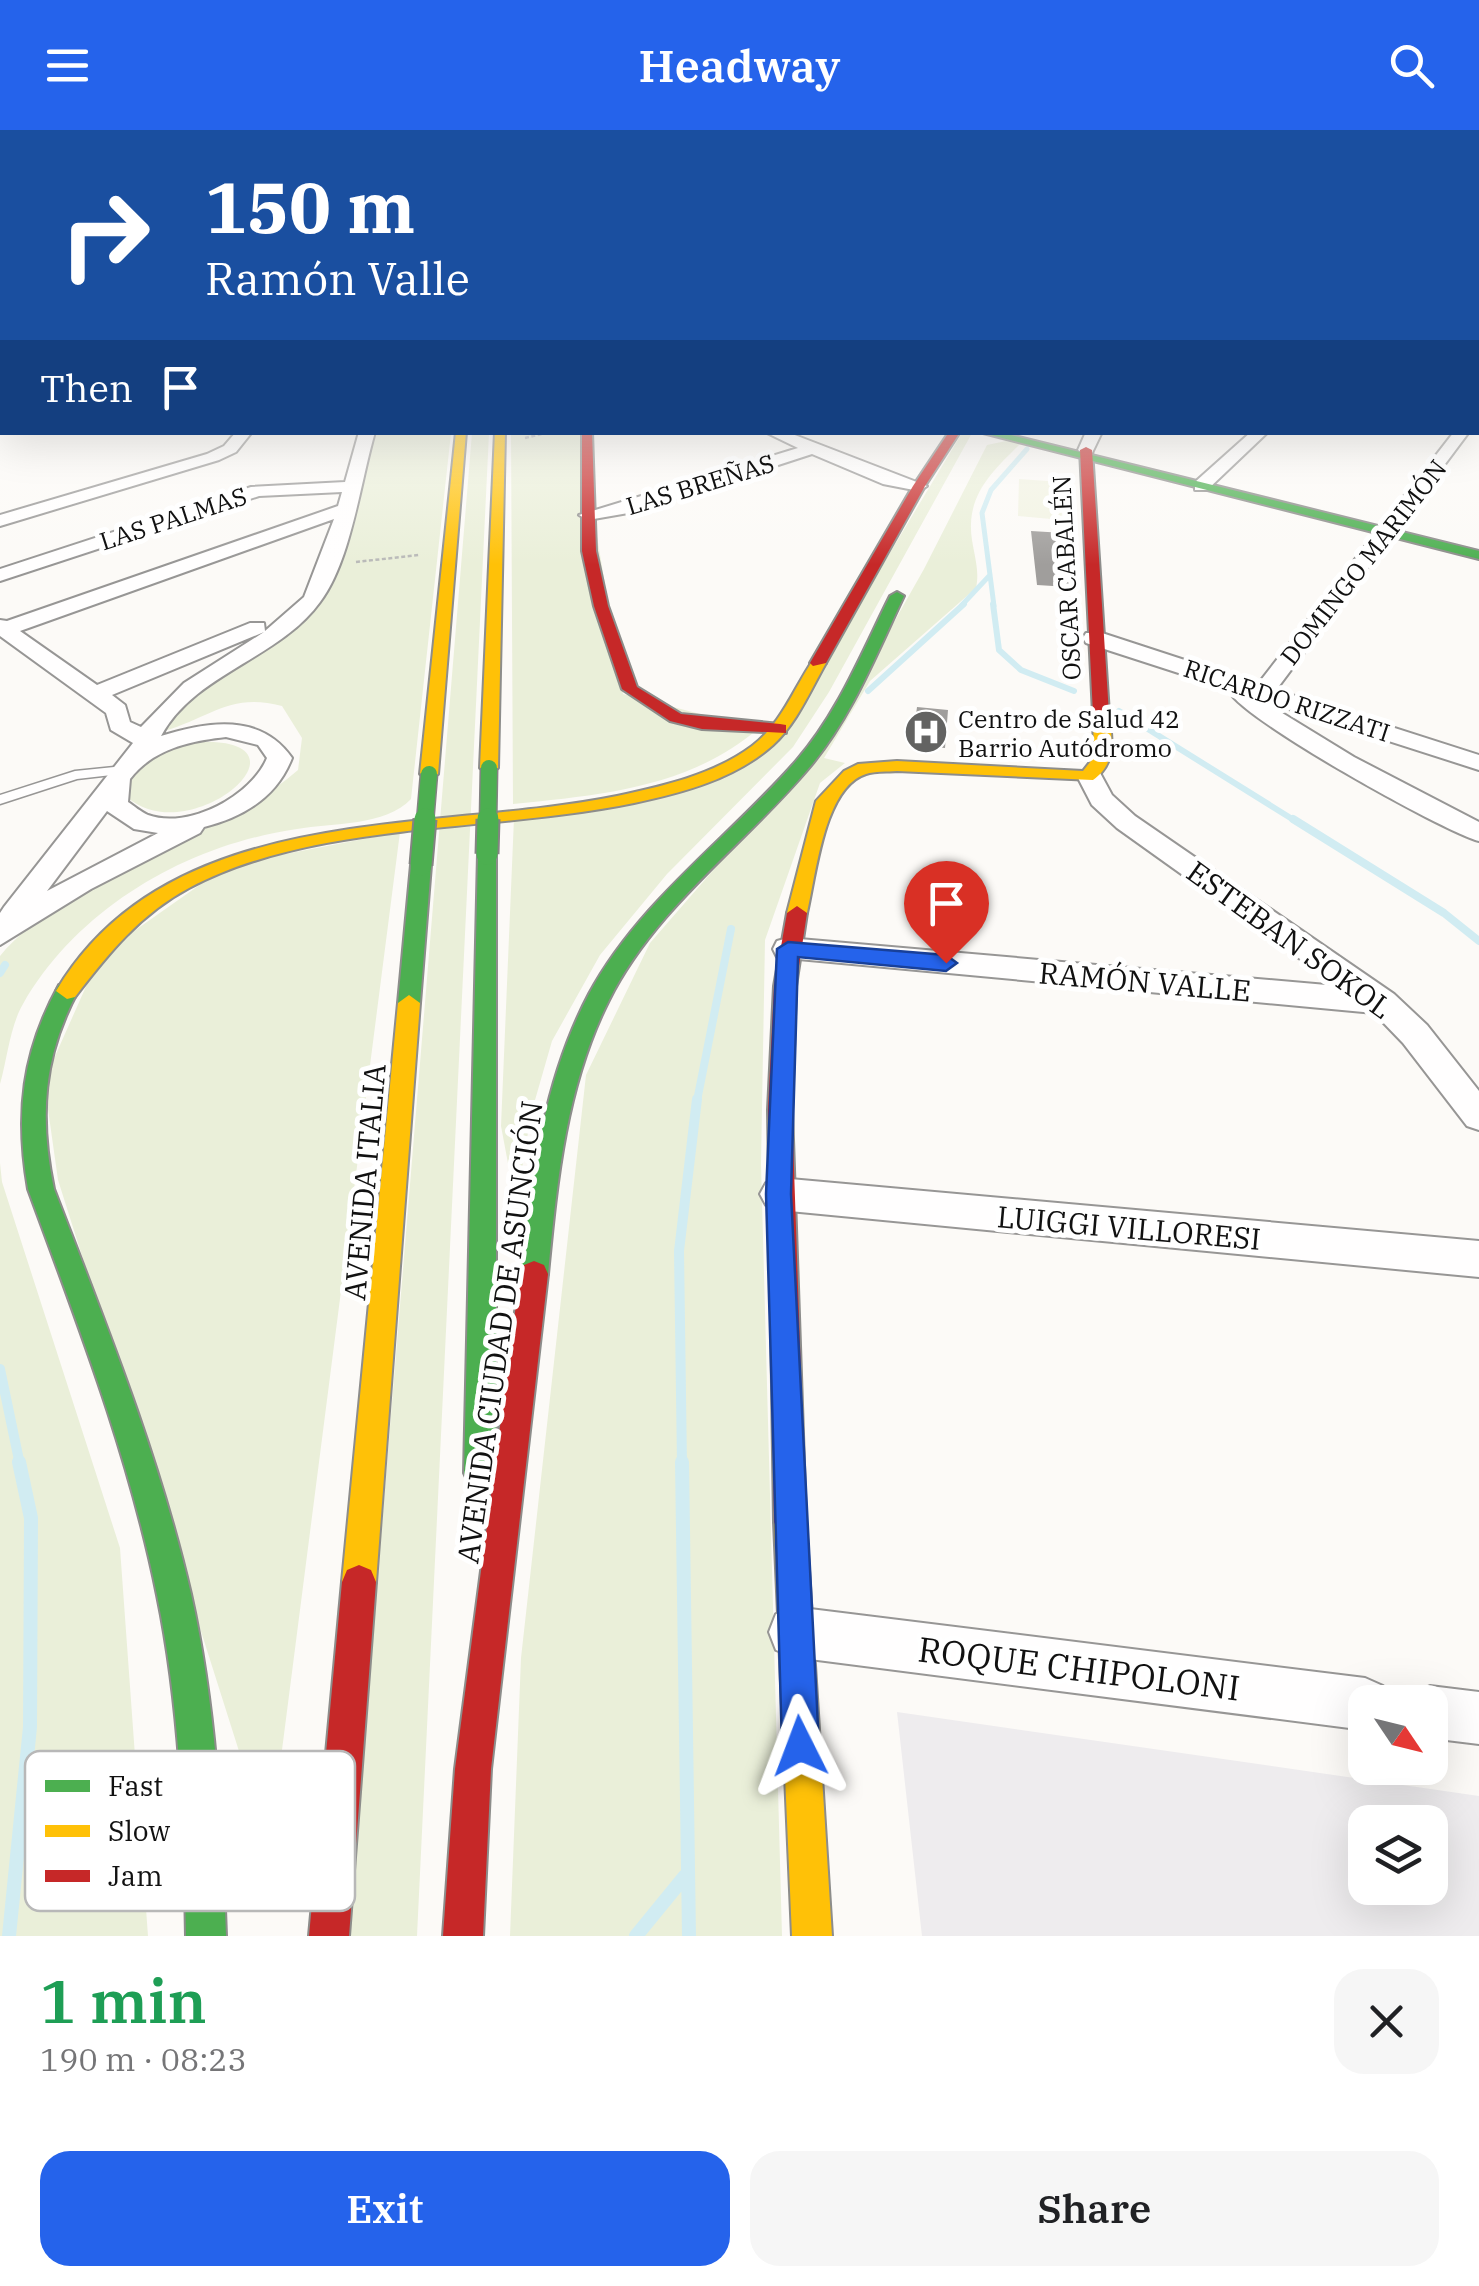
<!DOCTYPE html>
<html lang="en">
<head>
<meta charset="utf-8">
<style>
	body { margin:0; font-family:"IBM Plex Serif",serif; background:#f6f6f6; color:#202124; height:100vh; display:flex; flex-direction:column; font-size:38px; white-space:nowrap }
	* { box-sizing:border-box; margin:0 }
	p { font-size:32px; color:#757577 }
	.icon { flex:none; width:55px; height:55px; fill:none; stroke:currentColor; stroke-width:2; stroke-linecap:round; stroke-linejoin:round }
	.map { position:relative; height:1806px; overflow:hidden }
	.drawer { display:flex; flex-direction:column; background:#fff; flex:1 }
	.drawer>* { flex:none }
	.banner { position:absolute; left:0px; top:0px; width:1480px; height:305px; box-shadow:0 10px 40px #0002; background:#1a4fa0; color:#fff; overflow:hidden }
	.needle { width:65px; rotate:125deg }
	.fabs { position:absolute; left:1348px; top:1555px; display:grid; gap:20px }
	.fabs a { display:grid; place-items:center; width:100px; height:100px; border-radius:20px; background:#fff; box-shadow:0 10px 40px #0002; font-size:50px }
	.pin { position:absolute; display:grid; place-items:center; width:85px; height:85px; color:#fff; margin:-102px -42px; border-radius:50% 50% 50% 0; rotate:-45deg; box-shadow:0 0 10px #0007 }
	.pin .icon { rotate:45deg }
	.me { position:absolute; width:110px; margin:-55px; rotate:357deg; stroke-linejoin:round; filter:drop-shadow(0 0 8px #0008) }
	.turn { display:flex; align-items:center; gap:35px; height:210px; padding:0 40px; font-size:45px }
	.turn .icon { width:130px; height:130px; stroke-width:2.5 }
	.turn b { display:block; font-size:70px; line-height:85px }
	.then { display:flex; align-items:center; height:95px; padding:0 40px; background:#0003; gap:20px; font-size:38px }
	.round { display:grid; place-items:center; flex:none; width:105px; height:105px; border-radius:30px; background:#f6f6f6 }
	.overview { display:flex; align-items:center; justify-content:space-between; height:170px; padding:0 40px }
	h1 { font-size:60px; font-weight:600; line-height:75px; color:#1e9e55 }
	.cta { display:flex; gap:20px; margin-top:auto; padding:20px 40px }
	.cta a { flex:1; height:115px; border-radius:30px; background:#2563eb; color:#fff; font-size:40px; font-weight:600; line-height:115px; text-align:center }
	.cta a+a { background:#f6f6f6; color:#202124 }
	header { display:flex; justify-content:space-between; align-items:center; height:130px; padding:0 40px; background:#2563eb; color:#fff; font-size:45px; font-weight:600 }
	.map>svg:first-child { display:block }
</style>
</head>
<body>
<header><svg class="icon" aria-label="menu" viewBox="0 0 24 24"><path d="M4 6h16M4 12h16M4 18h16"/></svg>Headway<svg class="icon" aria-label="search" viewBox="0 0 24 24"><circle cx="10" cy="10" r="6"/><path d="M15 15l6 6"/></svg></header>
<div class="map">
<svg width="1479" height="1806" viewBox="0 0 1479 1806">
	<rect width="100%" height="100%" fill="#fcfaf7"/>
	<!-- industrial -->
	<path fill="#eeecee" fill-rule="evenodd" d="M897,1582l582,84v140h-557zM1365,1692h65v66h-65z"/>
	<!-- green -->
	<path fill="#eaefd9" d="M374,303h77l-40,366c-25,27 -79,24 -114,30 -110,16 -218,78 -274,175 -13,22 -16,56 -23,80v-128c81,-93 208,-108 298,-186l4,-32 -20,-32c-51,-14 -71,11 -118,25l-3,-5 28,-29 125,-89z
		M472,303h17l-72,1503h-69z
		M511,303h69l43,261 135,35c-70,59 -157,66 -245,75z
		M962,303h10l-143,259 -36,55 -126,127 -67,81 -48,86 -21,73 -15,92 -15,-80 13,-308 126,-17 138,-62z
		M1006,311l14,3c-23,23 -48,45 -49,80 -1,22 10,42 5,64l-106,93 -46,77 21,5 -25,20 -55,157 -4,224 21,772h-272l11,-278 65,-583 64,-132 179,-206 95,-168 63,-124z
		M196,612c128,-6 -3,110 -68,56l2,-22 27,-22z
		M400,702l-136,1058 -7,-82 -199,-628 -14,-99 56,-126 128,-90z
		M0,1033l2,19 118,366 28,388h-148z"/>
	<!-- pitch -->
	<path fill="#f2f3e3" d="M1019,349l42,3 1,38 -44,-4z"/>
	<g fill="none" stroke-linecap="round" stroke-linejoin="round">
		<!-- stream-far4 -->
		<path stroke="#d1ecf2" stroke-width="5" d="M961,476l29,-31
			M994,476l-12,-93 9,-23 36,-41"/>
		<!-- stream-far3 -->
		<path stroke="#d1ecf2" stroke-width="6" d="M993,474l6,46 22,20 53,21
			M868,561l96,-87
			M1119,581l178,111"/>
		<!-- stream-far2 -->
		<path stroke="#d1ecf2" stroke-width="8" d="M1293,689l151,94 35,28
			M0,843l5,-8
			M697,971l34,-172"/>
		<!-- stream-far1 -->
		<path stroke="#d1ecf2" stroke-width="10" d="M0,1239l20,96
			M682,1335l-3,-214 18,-152"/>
		<!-- stream -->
		<path stroke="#d1ecf2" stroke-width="14" d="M682,1332l7,474
			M9,1806l21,-209 1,-209 -12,-56
			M636,1806l49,-60"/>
	</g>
	<!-- building -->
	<path fill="#a09e9c" d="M1031,401l33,2 5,54 -32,-2z
		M917,577l31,3 -3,38 -33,-3z"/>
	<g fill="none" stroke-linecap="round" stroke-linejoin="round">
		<!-- lane casing -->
		<g stroke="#979695" stroke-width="3">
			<path id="lane" d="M124,636l5,1v6l-52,6 -77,25v-9l75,-24z"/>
		</g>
		<!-- street casing -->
		<g stroke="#979695" stroke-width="4">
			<path id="street" d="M1478,202h1v8h-1z
				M1479,277v10h-1v-10z
				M236,302h16l-16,20 -17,8 -219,66v-11l207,-61 17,-8z
				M359,302h16c-15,51 -24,129 -55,170 -41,57 -125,71 -159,134 47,-15 100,-23 131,22 -15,39 -48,59 -88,69l-4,6 -109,56 -91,56v-32l4,-6 129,-164 -22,-13 -5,-17 -106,-77v-16l7,1 331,-115 4,-14 -83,4 -259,85v-12l251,-82 94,-5zM334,389l-30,78 -39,34 -1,-8h-14l-153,62 -77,-54zM264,502l-80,51 -43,44 -11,-5 -5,-17 -13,-10zM226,607l32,8 9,13c-15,37 -78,72 -119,57 -7,-3 -14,-9 -20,-13l2,-23c23,-30 60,-38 96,-42zM107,681l27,18 24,4 -111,58z
				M765,302h22l140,54 -8,5 -36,-7 -71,-30 -178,58 -46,8 -9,-5 219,-67z
				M1086,302h16l-10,21 -6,2 -8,-5z
				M1251,302h17l-61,58h-12v-8z
				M1454,302h15l-193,258 203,65v15l-218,-70 93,57 125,65v19c-35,-9 -245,-126 -251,-152l-142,-46 -3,-5 3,-5h16l156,51z
				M1090,638l9,3 13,24 23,21 259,178 33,31 52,66v39l-12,-4 -64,-83 -29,-30 -597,-56 -4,-8 4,-8 11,-3 550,48 -221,-158 -25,-23 -15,-29z
				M779,1048l700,63v36l-700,-67 -13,-5 -6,-11 6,-11z
				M794,1477l571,71 18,8 7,16h-25v28l-571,-73 -18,-7 -7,-18 7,-18z
				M1430,1556l49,6v52l-49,-6v-36h-22l4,-8z"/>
		</g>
		<!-- fast casing -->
		<g stroke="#8d8d8b" stroke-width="4">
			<path id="fast" d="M979,302h20l480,119v8z
				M897,462l7,4c-28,59 -53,123 -96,173 -65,77 -153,139 -199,231 -43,85 -52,181 -61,274l-4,9 -10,4 -10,-4 -4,-9c12,-96 23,-193 69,-280 50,-93 139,-155 207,-233 42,-48 66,-109 94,-165z
				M487,718l9,6v619l-5,11 -11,5 -11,-5 -5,-11 14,-619z
				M421,729l10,6 -11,138 -11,8 -11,-8 13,-138z
				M67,853l11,8c-35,65 -39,126 -24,198 51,133 105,266 137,405 25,112 31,227 35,342h-40c-2,-114 -6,-229 -29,-341 -28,-140 -80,-273 -129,-406 -13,-75 -6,-137 31,-204z"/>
		</g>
		<!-- slow casing -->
		<g stroke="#8d8d8b" stroke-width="4">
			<path id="slow" d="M456,302h10l-28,342 -9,5 -9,-5z
				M495,302h10l-7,336 -9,5 -9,-5z
				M818,528l8,5c-16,28 -29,60 -53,82 -38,34 -91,48 -139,58 -139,29 -320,18 -445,85 -49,26 -81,66 -114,109l-8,2 -11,-8c114,-191 373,-157 561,-195 46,-10 96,-21 135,-50 29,-22 41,-56 61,-86z
				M1101,579l8,5c3,25 8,49 -16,66l-196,-9c-10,1 -22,0 -31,3 -42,13 -50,101 -59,139l-10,7 -7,-2 -3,-5 29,-112 28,-30 14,-7 39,-3 186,10 11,-14 -1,-43z
				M409,865l11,8 -44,579 -5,12 -12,5 -12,-5 -5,-12 56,-579z
				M790,1376l11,5 5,11 26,414h-40l-18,-414 5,-11z"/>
		</g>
		<!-- jam casing -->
		<g stroke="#8d8d8b" stroke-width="4">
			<path id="jam" d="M582,302h10l4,119 12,55 29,81 44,27 99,10 6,1v8l-84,-4 -32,-8 -48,-32 -28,-83 -12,-55z
				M949,302h11l-35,54 -99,177 -13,3 -3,-3 103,-177z
				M1086,317l6,3 17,264 -8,5 -8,-5 -13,-264z
				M797,776l10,7 -11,73 -4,124 14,412 -5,11 -11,5 -11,-5 -5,-11 -6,-412 6,-124 13,-73z
				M534,1131l10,4 4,9 -57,495 -8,167h-40l12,-167 65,-495 4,-9z
				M359,1435l12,5 5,12 -27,354h-40l33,-354 5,-12z"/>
		</g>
		<!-- path -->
		<path stroke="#b9b9b8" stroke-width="2.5" stroke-dasharray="4 2.5" stroke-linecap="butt" d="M525,308l25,-6
			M356,432l63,-7"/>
		<!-- lane -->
		<use href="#lane" fill="#fffefe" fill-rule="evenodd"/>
		<!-- street -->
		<use href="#street" fill="#fffefe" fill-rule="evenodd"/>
		<!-- fast -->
		<use href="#fast" fill="#4caf50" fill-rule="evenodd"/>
		<!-- slow -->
		<use href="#slow" fill="#ffc107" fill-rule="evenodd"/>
		<!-- jam -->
		<use href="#jam" fill="#c62828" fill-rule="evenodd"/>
		<!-- fast-bridge-far1 casing -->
		<g stroke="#848382" stroke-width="19" stroke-linecap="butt">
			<path id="fast-bridge-far1" d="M425,692l4,-48
				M488,692l1,-54"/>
		</g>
		<!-- fast-bridge casing -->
		<g stroke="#848382" stroke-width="25" stroke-linecap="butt">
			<path id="fast-bridge" d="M487,724l1,-35
				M421,735l4,-46"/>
		</g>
		<!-- fast-bridge-far1 -->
		<use href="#fast-bridge-far1" stroke="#4caf50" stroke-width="16"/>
		<!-- fast-bridge -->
		<use href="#fast-bridge" stroke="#4caf50" stroke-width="21"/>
	</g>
	<!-- sky -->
	<linearGradient id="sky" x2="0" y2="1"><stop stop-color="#9fcaec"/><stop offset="0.42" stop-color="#fefdfb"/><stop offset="1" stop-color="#fefdfb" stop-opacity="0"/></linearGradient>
	<rect width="1479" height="435" fill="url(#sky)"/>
	<!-- route -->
	<path fill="#2563eb" stroke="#184099" stroke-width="2.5" d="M788,812l158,13 11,8 -11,8 -148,-14 -7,237 28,552 -5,13 -14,6 -13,-6 -5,-13 -16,-552 11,-245z"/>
	<!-- icons -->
	<defs>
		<g id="hospital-disc" transform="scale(2.25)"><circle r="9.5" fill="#636362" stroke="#fff"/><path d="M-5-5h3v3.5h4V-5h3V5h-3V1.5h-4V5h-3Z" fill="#fff"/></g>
	</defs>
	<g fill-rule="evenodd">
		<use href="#hospital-disc" x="926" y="602"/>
	</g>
	<g text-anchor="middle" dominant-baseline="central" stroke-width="10" stroke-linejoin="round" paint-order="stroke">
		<!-- far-street labels -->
		<g font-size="25" fill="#111" stroke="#fff">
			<text transform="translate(700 354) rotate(-17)">LAS BREÑAS</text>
			<text transform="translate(173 388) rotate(-18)">LAS PALMAS</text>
			<text transform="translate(1363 432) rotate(-52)">DOMINGO MARIMÓN</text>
			<text transform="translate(1066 448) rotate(-93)">OSCAR CABALÉN</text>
			<text transform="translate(1287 570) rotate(18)">RICARDO RIZZATI</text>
		</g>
		<!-- far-poi labels -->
		<g font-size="25" fill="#111" stroke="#fff" text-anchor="start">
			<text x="958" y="588">Centro de Salud 42<tspan x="958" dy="29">Barrio Autódromo</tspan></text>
		</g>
		<!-- street labels -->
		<g font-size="30" fill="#111" stroke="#fff">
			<text transform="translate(1290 809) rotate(36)">ESTEBAN SOKOL</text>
			<text transform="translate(1145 851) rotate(5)">RAMÓN VALLE</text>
			<text transform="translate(364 1052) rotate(-85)">AVENIDA ITALIA</text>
			<text transform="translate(1129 1097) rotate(5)">LUIGGI VILLORESI</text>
			<text transform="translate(499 1202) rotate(-82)">AVENIDA CIUDAD DE ASUNCIÓN</text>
		</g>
		<!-- near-street labels -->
		<g font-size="35" fill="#111" stroke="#fff">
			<text transform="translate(1079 1538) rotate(7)">ROQUE CHIPOLONI</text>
		</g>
	</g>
	<!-- legend -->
	<rect x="25" y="1621" width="330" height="160" rx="15" fill="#fff" stroke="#b8b8b8" stroke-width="2.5"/>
	<rect x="45" y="1650" width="45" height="12" fill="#4caf50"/>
	<rect x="45" y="1695" width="45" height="12" fill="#ffc107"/>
	<rect x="45" y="1740" width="45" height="12" fill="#c62828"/>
	<g font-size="28" fill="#111">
		<text x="108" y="1666">Fast</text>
		<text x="108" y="1711">Slow</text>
		<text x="108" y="1756">Jam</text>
	</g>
</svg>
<div class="fabs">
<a><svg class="needle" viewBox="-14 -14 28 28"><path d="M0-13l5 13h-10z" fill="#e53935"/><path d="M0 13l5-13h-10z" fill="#757577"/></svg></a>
<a><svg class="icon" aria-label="layers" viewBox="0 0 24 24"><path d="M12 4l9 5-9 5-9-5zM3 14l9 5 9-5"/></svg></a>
</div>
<div class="pin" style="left:946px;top:833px;background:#d93025"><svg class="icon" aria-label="arrive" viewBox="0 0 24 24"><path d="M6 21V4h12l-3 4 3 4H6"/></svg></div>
<svg class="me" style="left:800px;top:1616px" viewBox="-20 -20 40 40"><path d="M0-17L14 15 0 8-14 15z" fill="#2563eb" stroke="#fff" stroke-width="4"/></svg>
<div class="banner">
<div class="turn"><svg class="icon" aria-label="right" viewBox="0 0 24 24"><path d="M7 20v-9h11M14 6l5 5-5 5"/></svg><div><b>150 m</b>Ramón Valle</div></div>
<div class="then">Then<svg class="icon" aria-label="arrive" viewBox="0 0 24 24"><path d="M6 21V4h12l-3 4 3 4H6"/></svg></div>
</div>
</div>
<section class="drawer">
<div class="overview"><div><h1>1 min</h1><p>190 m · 08:23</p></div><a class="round"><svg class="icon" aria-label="close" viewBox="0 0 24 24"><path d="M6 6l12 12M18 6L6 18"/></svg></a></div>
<div class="cta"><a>Exit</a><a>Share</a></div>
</section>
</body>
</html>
